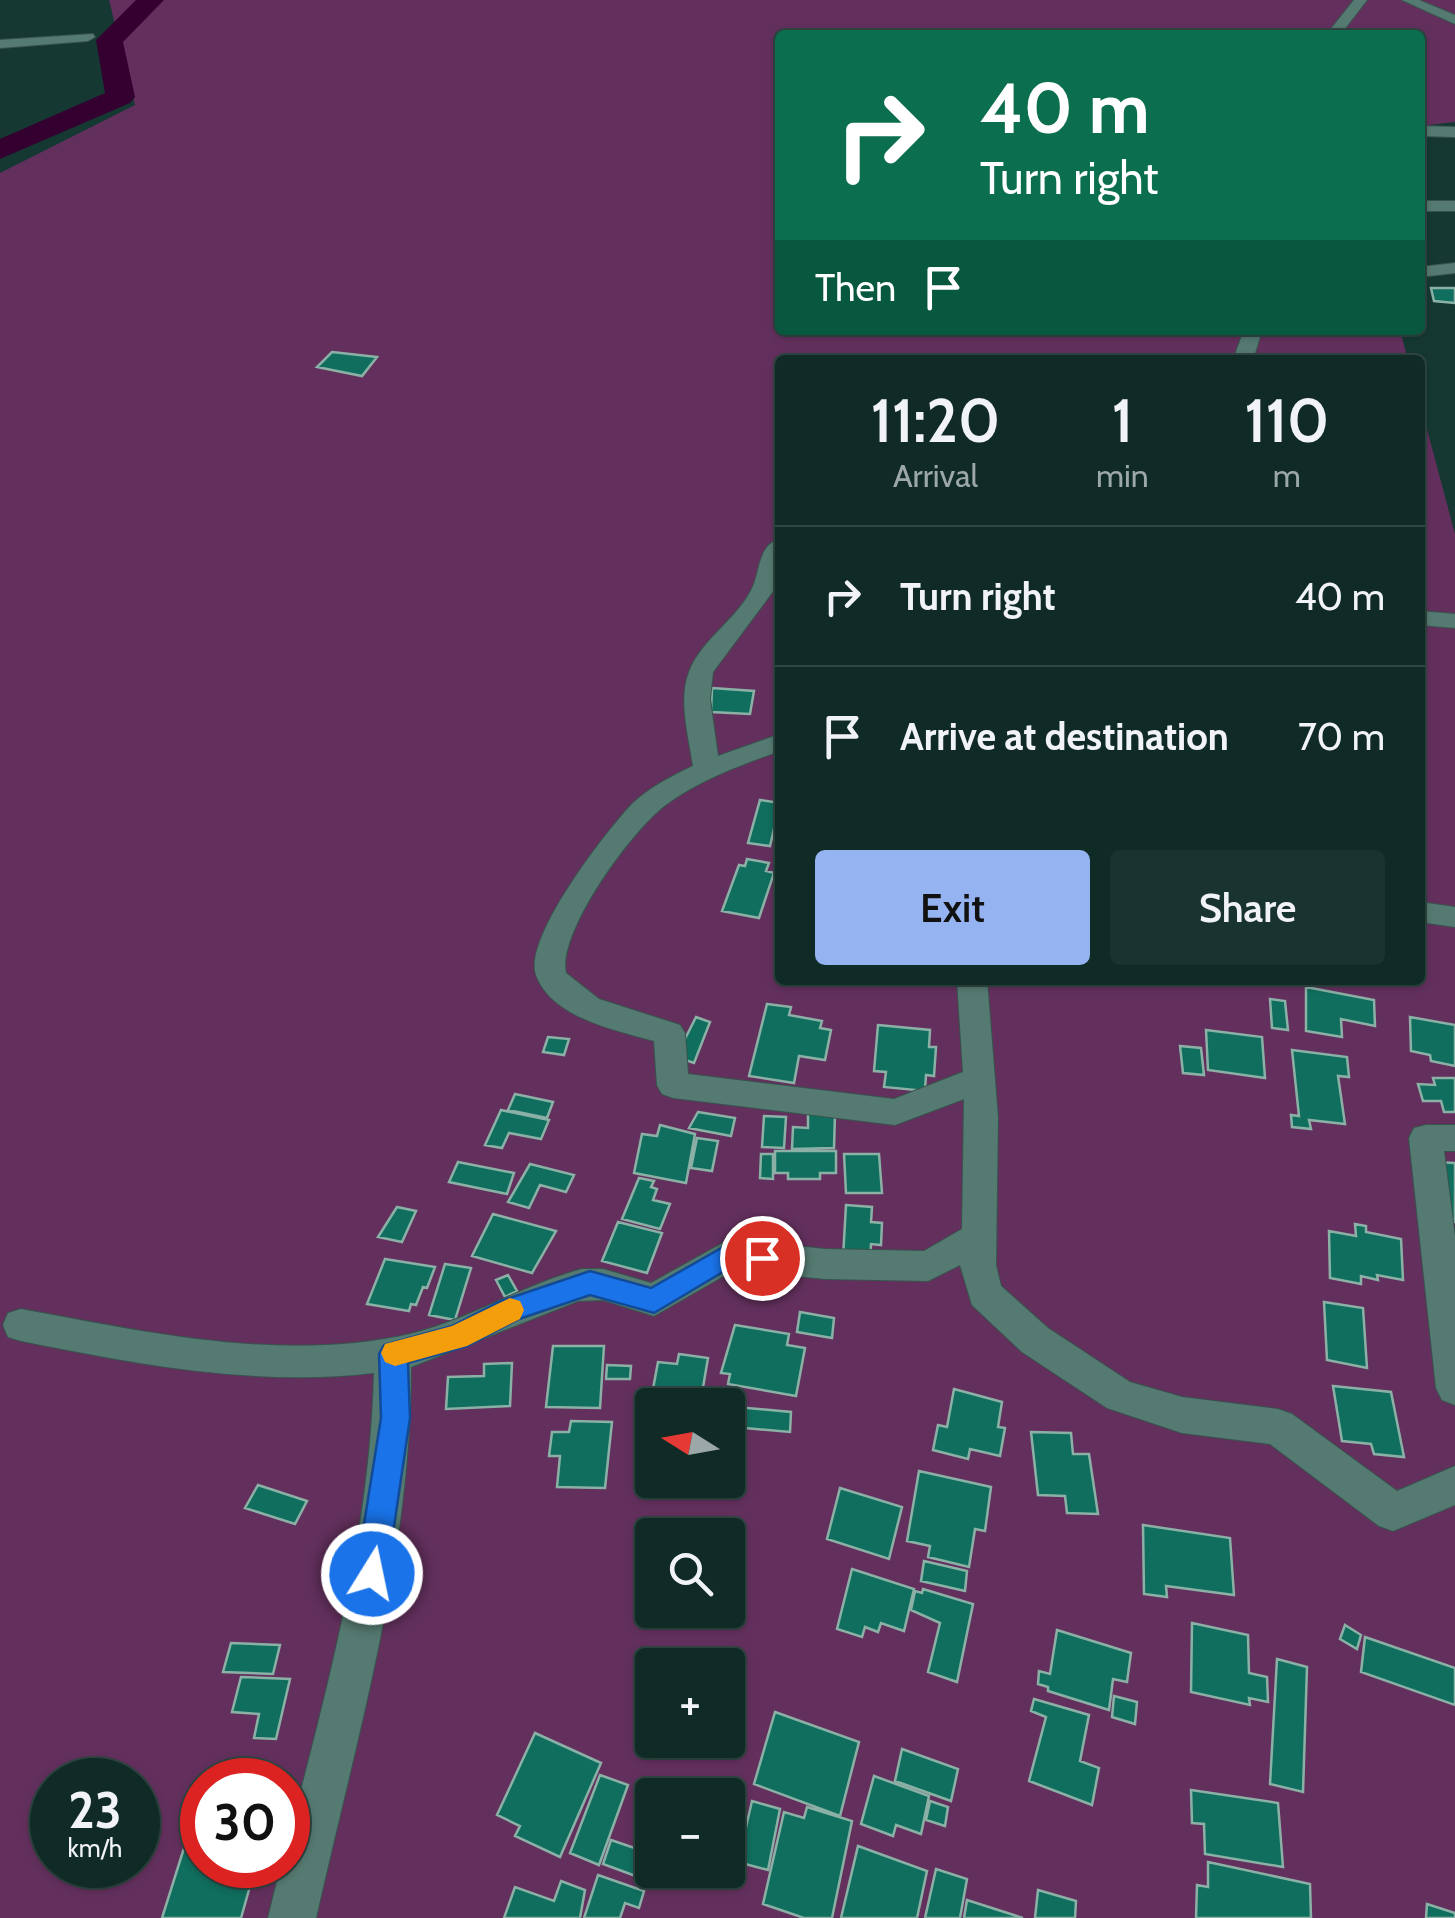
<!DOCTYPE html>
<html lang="en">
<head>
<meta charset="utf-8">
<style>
	body { margin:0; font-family:Cabin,sans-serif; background:#19332e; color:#f1f3f6; height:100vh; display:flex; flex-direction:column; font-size:38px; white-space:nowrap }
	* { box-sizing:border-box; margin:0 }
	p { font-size:32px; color:#9ca7a7 }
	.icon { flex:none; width:55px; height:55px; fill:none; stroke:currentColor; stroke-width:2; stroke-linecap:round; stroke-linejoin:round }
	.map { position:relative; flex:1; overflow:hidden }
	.side { position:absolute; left:775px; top:355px; width:650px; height:630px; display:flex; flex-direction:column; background:#102b26; border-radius:10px; box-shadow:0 2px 8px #0004,0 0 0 2px #304743 }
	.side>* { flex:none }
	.hud { position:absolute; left:775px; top:30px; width:650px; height:305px; border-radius:10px; box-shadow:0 2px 8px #0004,0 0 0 2px #304743; background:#0b6e4f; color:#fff; overflow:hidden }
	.needle { width:65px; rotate:281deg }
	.controls { position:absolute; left:635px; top:1388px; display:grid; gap:20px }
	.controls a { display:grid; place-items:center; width:110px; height:110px; border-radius:10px; background:#102b26; box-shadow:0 2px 8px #0004,0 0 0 2px #304743; font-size:50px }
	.speed { position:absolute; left:30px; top:1758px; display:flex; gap:20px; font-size:50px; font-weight:700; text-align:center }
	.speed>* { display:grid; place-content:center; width:130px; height:130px; border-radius:50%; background:#102b26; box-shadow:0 2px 8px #0004,0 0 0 2px #304743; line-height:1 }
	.speed small { font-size:25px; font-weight:400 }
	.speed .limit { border:15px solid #d22; background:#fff; color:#111 }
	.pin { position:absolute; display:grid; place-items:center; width:85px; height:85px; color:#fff; margin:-42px; border:5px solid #fff; border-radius:50%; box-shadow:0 2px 10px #0007 }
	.me { position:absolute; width:110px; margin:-55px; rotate:10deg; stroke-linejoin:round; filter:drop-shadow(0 0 8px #0008) }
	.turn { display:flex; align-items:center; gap:35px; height:210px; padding:0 40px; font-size:45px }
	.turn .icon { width:130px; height:130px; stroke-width:2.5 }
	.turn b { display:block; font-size:70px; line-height:85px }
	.then { display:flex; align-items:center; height:95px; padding:0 40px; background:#0003; gap:20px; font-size:38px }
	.eta { display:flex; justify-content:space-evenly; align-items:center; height:170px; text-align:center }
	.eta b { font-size:60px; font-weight:600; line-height:70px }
	.primary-button { display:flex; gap:20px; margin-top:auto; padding:20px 40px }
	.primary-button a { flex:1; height:115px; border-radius:10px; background:#95b2f1; color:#111; font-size:40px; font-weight:600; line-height:115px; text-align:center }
	.primary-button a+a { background:#19332e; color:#f1f3f6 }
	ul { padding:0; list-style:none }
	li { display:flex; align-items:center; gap:30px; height:140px; padding:0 40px; border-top:2px solid #304743 }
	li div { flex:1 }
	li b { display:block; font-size:38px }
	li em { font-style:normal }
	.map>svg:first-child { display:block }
</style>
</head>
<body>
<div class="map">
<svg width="1455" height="1918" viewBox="0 0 1455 1918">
	<rect width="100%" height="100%" fill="#153932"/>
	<!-- green -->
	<path fill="#63305d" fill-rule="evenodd" d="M109,0h1346v122l-35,4v-91h-640v295h620l8,30h-628v620h640v-577l35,131v1384h-1455v-1745l135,-68zM652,1405h76v75h-76zM652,1535h76v75h-76zM652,1665h76v75h-76zM52,1780h86v85h-86zM202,1780h86v85h-86zM652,1795h76v75h-76z"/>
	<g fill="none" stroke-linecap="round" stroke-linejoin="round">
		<!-- river -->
		<path fill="#340030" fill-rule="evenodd" d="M136,0h28l-41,42 12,55 -5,6 -130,56v-20l105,-46 -9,-53z"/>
	</g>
	<!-- building -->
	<path fill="#106e5e" stroke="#8bb1a7" stroke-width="2.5" d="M1431,288h24v15l-21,-2z
		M332,352l45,5 -15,19 -45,-9z
		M712,688l42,3 -4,23 -39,-2z
		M760,800l20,3 -10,43 -22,-3z
		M747,859l22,4 -3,8 8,2 -15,45 -37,-7 17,-46 6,1z
		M1306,987l68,13 1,26 -34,-7 1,18 -36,-6z
		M1270,999l15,2 3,29 -16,-2z
		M767,1004l24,3 -2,8 33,6 -2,7 11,2 -6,30 -26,-4 -5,27 -45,-7z
		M696,1017l14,5 -16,41 -18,-6z
		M1410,1017l45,8v41l-24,-5 -1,-6 -19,-4z
		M878,1025l52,5 -1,17h7l-2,29 -8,-1 -1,16 -41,-4 2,-15 -12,-1z
		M1206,1030l56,7 3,41 -57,-8z
		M548,1037l21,2 -5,16 -21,-3z
		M1180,1046l21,2 3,27 -21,-2z
		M1292,1050l55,7 2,20 -11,-1 7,48 -36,-4 2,9 -19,-2 -1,-12 8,1z
		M1433,1078h22v34h-11l-3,-11h-18l-5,-17 17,1z
		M515,1094l38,8 -6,16 -39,-8z
		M501,1110l48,10 -8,19 -32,-6 -7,15 -17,-3z
		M698,1112l37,6 -4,18 -42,-8z
		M808,1113l27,1 -1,34 -42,1 1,-22 15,1z
		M764,1116l22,1 -2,31 -22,-1z
		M660,1125l35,9 -9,49 -52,-10 8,-39 15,2z
		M697,1138l21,3 -6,30 -21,-3z
		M775,1151h61v22h-16v6h-32v-6h-13z
		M761,1154h12v25l-13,-1z
		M844,1154h35l3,39h-36z
		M458,1162l56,11 -7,21 -58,-12z
		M1437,1162l18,1v59l-2,-1z
		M530,1164l44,11 -8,17 -26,-7 -11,23 -21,-6z
		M639,1178l15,3 -3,6 6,2 -4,11 17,4 -10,25 -38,-10z
		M846,1205l26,2 -1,15 11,1 -1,22 -10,-1 -1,17 -27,-3z
		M397,1207l19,4 -14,31 -24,-5z
		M493,1214l63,17 -24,42 -60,-17z
		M618,1222l44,11 -15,40 -45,-12z
		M1355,1224l11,2v6l35,7 2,41 -26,-5 1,5 -17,-4v8l-31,-6 -1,-47 27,5z
		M385,1259l50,8 -8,21 -4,-1 -7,18 -5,-1 -2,7 -42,-7z
		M445,1264l26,4 -16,52 -26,-5z
		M508,1275l9,16 -12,6 -9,-17z
		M1324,1302l39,6 4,60 -40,-8z
		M800,1312l34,6 -2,20 -35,-6z
		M735,1325l54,9 -2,11 18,3 -9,48 -68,-12 2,-10 -9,-1z
		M553,1346h51l-4,62 -54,-1z
		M679,1354l29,4 -8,47h-48v5h-3l9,-48 19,2z
		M512,1363l-2,43 -64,3 2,-32 36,-1v-12z
		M607,1365l24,1 -1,13h-24z
		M1333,1386l58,6 13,65 -30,-3 -3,-10 -29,-3z
		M954,1389l48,13 -4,25 7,1 -5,28 -30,-7 -2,10 -35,-9 5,-25 9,2z
		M736,1407l55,5 -1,20 -56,-5z
		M571,1421l41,1 -7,66 -48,-1 3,-31h-11l3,-24h17z
		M1031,1432l40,1 2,21h16l9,60 -31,-1 -2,-17 -27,-1z
		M919,1471l72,16 -6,44 -10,-2 -6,38 -41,-10 2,-11 -23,-5z
		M679,1480h47l-2,16 -46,-7z
		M258,1485l49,16 -12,23 -50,-16z
		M840,1488l62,19 -13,52 -62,-20z
		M1143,1525l87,13 4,57 -68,-9 1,11 -23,-3z
		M924,1561l43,10 -2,20 -44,-10z
		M852,1569l62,20 -10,42 -23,-8 -3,9 -13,-5 -3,10 -25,-8z
		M923,1589l50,15 -16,78 -29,-10 12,-49 -29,-13 4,-19 7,2z
		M1192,1623l56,12 1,38 18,4 1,25 -19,-4 1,7 -59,-13z
		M1345,1625l16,10 -4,14 -17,-10z
		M1057,1630l74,23 -4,29 -14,-3 -4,31 -61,-19v-4l-10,-3 1,-13 11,3z
		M1365,1637l90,31v37l-94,-33z
		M231,1643l49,2 -7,29 -50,-2z
		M1277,1659l30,8 -4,125 -33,-8z
		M241,1677l49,2 -14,60 -22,-1 5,-24 -27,-2z
		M1114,1696l23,6 -2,22 -23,-7z
		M1034,1699l55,16 -9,46 19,7 -7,37 -63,-24 17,-64 -15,-6z
		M775,1712l84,30 -19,74 -86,-32z
		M535,1733l66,30 -41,94 -45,-21 5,-10 -23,-11z
		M902,1749l56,20 -7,32 -56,-20z
		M600,1775l28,10 -29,80 -29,-12z
		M874,1776l55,20 -8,38 -25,-9 -3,11 -32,-12z
		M1191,1790l87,13 5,64 -78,-13 -1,-30 -12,-1z
		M752,1801l28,8 -12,61 -30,-8z
		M930,1801l18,6 -3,19 -19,-6z
		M807,1807l45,14 -20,97h-28l-41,-14 21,-92 20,6z
		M190,1829l12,2v34h54l-15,53h-79z
		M611,1840l41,14v16h12l-4,15 -57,-21z
		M858,1846l69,25 -10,47h-76z
		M1208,1862l102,22 1,34h-115l1,-33 11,2z
		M936,1869l31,10 -7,39h-35z
		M598,1875l46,16 -5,17 -14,-5 -5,15h-36z
		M561,1881l24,9 -5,28h-76l11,-31 39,14z
		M1038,1890l38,11 -1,17h-40z
		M967,1900l56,18h-59z
		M1427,1904l28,9v5h-29z"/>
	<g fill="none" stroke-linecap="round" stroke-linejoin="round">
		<!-- minor casing -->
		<g stroke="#37544d" stroke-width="2">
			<path id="minor" d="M1354,0h13l-27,35h-14z
				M1402,0h17l36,15v9z
				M93,34l2,3 -7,4 -88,7v-8z
				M1420,126l35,1v10l-35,-1z
				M1420,201h35v10h-35z
				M1455,263v10l-35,4v-10z
				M1244,330h18l-9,30h-20z
				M780,539l-3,47 -64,86 -3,27 8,57 62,-22v17c-39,14 -79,28 -113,53 -34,24 -110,128 -101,169l33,26 81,26 5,8 3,41 206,25 69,-27 -6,-92h30l11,137 -2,148 5,21 47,42 82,54 52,15 96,12 14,5 105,77 58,-25v39l-62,26 -14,-5 -109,-82 -88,-11 -75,-25 -85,-56 -50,-47 -12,-40 -32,16 -103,-2 -91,-9 -80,46 -51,-16 -25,1 -167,66c0,189 -54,368 -95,551h-48l13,-53h7v-25c40,-154 82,-307 86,-467 -119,14 -237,-9 -353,-32l-13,-4 -5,-12 5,-12 13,-4c125,23 262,54 389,25 60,-15 113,-49 172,-65h21l48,14 79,-44 95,10 99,2 38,-22 2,-130 -69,26 -222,-27 -11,-4 -5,-9 -3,-44c-39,-11 -102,-23 -118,-66 -13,-37 71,-145 97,-172 17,-16 39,-27 60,-37 -4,-28 -15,-66 -4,-94 12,-33 52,-55 65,-88 6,-17 6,-40 26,-45z
				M1420,611l35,3v14l-35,-3z
				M1420,902l35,5v20l-35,-5z
				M1426,1125h29v26h-11l11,86v168l-13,-5 -6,-12 -27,-250 5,-10z"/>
		</g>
		<!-- minor -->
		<use href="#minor" fill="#557a71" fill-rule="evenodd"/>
	</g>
	<!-- route -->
	<path fill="#1a73e8" stroke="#114b97" stroke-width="2.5" d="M730,1243l41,6 4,9 -4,8 -9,3 -29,-3 -79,47 -64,-18 -71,24 -52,27 -59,17 2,55 -23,156 -4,11 -11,5 -11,-5 -5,-11 25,-156 -2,-64 5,-9 68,-19 49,-25 89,-30 61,17z"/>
	<!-- slow -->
	<path fill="#f59e0b" d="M510,1298l10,3 4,9 -4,9 -53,27 -72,20 -10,-4 -4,-9 4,-9 67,-18z"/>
</svg>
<div class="controls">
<a><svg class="needle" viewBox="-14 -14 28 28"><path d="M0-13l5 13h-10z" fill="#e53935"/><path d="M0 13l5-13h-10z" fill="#9ca7a7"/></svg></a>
<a><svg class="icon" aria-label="search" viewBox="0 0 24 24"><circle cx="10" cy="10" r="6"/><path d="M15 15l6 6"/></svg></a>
<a>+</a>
<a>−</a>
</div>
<div class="speed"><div>23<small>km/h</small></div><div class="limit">30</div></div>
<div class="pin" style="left:762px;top:1258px;background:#d93025"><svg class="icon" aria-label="arrive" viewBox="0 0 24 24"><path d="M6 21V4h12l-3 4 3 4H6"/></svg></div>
<svg class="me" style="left:372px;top:1574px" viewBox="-20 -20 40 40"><circle r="17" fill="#1a73e8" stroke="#fff" stroke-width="3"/><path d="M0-11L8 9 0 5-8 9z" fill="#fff"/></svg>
<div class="hud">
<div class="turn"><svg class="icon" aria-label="right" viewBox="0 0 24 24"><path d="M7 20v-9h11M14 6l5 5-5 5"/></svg><div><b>40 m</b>Turn right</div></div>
<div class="then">Then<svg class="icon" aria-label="arrive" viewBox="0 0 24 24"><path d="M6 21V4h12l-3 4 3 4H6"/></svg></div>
</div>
<section class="side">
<div class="eta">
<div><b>11:20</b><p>Arrival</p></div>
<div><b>1</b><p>min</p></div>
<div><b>110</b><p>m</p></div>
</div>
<ul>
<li><svg class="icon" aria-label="right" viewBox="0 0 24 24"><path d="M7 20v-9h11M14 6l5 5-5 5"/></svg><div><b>Turn right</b></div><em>40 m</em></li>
<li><svg class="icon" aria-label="arrive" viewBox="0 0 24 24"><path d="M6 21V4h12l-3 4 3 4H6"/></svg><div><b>Arrive at destination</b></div><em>70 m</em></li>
</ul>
<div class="primary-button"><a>Exit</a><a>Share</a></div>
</section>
</div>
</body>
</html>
